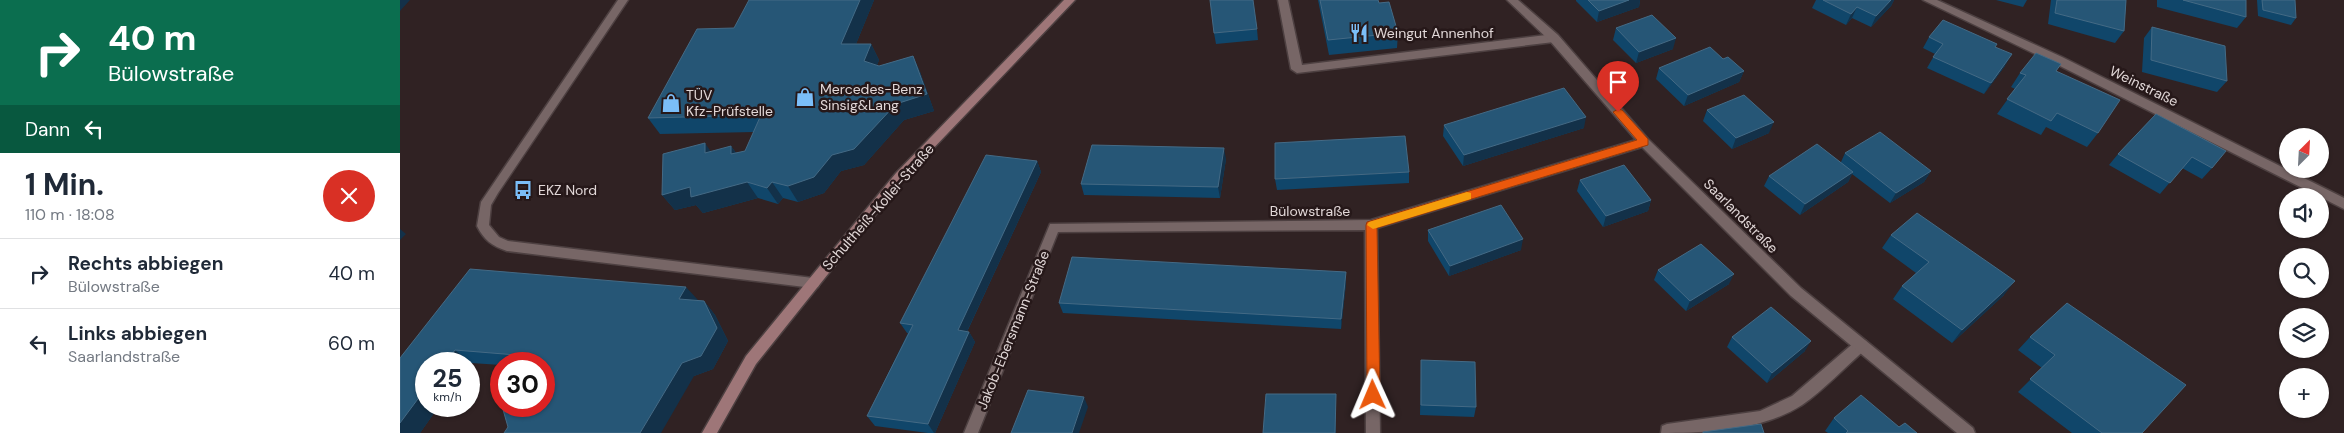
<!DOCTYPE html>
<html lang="de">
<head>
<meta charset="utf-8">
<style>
	body { margin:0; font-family:"DM Sans",sans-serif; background:#f6f6f7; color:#1f2937; height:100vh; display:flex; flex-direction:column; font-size:19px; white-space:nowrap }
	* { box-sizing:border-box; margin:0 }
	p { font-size:16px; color:#747a83 }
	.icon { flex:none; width:28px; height:28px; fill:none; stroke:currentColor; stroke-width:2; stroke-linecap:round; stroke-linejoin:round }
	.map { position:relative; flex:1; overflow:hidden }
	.drawer { display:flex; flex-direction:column; background:#fff; width:400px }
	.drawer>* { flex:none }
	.top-card { background:#0b6e4f; color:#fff; overflow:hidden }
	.needle { width:32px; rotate:24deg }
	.fabs { position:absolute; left:1879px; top:128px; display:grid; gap:10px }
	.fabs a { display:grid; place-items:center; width:50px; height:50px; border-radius:50%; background:#fff; box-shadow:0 1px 4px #0004; font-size:25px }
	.speed { position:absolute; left:15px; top:352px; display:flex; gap:10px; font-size:25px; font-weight:700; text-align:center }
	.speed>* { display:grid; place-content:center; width:65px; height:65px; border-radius:50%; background:#fff; box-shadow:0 1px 4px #0004; line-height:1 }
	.speed small { font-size:12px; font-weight:400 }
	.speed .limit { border:8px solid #d22; background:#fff; color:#111 }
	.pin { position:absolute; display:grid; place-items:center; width:42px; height:42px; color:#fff; margin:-51px -21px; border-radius:50% 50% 50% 0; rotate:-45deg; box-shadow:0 0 5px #0007 }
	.pin .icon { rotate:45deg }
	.me { position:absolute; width:55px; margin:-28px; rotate:359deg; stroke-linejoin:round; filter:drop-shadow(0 0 4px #0008) }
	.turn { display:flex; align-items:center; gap:18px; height:105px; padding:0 25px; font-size:22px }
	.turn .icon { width:65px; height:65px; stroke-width:2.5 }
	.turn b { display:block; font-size:35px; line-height:42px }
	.then { display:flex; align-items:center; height:48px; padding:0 25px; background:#0003; gap:10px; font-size:19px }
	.round { display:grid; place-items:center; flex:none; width:52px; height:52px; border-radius:26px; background:#f6f6f7 }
	.overview { display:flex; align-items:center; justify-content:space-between; height:85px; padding:0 25px }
	h1 { font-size:30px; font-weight:700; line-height:38px }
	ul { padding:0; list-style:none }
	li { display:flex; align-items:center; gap:15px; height:70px; padding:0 25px; border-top:1px solid #e0e1e3 }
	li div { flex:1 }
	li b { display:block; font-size:19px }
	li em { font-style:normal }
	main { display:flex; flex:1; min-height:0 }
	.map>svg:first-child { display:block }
</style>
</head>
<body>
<main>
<section class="drawer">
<div class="top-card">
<div class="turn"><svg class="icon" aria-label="right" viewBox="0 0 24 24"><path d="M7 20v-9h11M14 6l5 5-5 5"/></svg><div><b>40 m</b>Bülowstraße</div></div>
<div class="then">Dann<svg class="icon" aria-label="left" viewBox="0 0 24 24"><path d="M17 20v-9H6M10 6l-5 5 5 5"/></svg></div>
</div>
<div class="overview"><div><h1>1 Min.</h1><p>110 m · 18:08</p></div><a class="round" style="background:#d93025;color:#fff"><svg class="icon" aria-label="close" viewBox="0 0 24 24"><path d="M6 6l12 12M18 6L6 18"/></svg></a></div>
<ul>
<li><svg class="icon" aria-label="right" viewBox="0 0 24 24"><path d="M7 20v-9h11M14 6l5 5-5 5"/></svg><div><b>Rechts abbiegen</b><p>Bülowstraße</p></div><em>40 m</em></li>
<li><svg class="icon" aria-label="left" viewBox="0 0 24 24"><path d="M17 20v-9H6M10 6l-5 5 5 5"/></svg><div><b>Links abbiegen</b><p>Saarlandstraße</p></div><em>60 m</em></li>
</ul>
</section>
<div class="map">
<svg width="1944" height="433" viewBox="0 0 1944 433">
	<rect width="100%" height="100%" fill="#302223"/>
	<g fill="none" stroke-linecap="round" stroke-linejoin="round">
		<!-- lane casing -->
		<g stroke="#4d4041" stroke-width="3">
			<path id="lane" d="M878,0h10l14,65 252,-31 5,4 -5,4 -257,31 -6,-4z
				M1461,339l5,2 2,4 -2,4c-20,17 -43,42 -64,56 -41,26 -94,28 -141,28l1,-7 5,-2 93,-13 32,-15 64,-55z"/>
		</g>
		<!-- street casing -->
		<g stroke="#4d4041" stroke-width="3">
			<path id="street" d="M218,0h10l-130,193 -7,12 -2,20 10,12 9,4 305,37 5,1 2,4 -2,4 -5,1 -306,-37c-15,-5 -23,-11 -30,-25l4,-24z
				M1107,0h11l40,35 90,104 153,149 172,140 2,5h-18l-166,-137 -149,-149 -265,81 3,205h-14l-1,-203 -307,2 -80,201h-14l86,-209 321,-4 265,-80 -86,-99z
				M1523,0h14l125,57 282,141v11l-290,-146z"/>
		</g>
		<!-- secondary casing -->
		<g stroke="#4d4041" stroke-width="3">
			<path id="secondary" d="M664,0h11l-171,179 -148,185 -39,69h-15l44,-77 150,-183z"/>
		</g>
		<!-- lane -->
		<use href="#lane" fill="#766" fill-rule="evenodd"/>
		<!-- street -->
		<use href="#street" fill="#766" fill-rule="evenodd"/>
		<!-- secondary -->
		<use href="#secondary" fill="#9e7678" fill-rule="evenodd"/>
	</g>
	<!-- wall -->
	<path fill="#10466a" d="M474,0l-18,44h15l8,16 -2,5 2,1 34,-10 7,16 14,39 -30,9 -40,45 -23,6 -17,22 -26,9 -15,-4 -5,6 -20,-6 -55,15 -7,-8 -21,5 -13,-15 49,-43 20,-6 5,7 9,-2 9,-19 -94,2 -12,-16 86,-90z
		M918,0h60l1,3 19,30 -1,15 -68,7z
		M1176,0h64l-1,7 -42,15 -21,-21z
		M1416,0h78l-3,6 -20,21 -19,-9 -6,7 -34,-17z
		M1596,0h31l-4,7z
		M1651,0h75l-2,31 -9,12 -67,-19z
		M1757,0h89v17l-9,11 -80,-21z
		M1857,0h38l1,18 -5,7 -33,-9z
		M1752,27l75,54 -10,11 -75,-20 2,-34z
		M1216,28l57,21 -37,14 -23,-23z
		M857,29l1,11 -42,4 -2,-11z
		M1529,37l67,10 9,19 -21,28 -57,-26 8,-14 -12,-6z
		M1323,59l21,12 -5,11 -55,24 -28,-27 3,-11z
		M1657,71l41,62 -11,14 -41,-20 -5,8 -44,-21 18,-25 -4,-2 9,-14z
		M1307,110l62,23 -37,16 -29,-28z
		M1756,114l56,54 -10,11 -20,-11 -22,26 -51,-29 9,-11z
		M1044,125l140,3 -121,38 -20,-30z
		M1445,153l86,18 -7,11 -34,21 -38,-29 -4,8 -48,33 -36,-29 5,-10 72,-14z
		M826,159l-6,39 -136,-3 -3,-11z
		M637,161l4,11 -74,160h2l6,10 -40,91h-7l-53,-7 -8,-10 41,-83h-1l-7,-10z
		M1009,172v11l-132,7 -2,-11z
		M1180,180l71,20 -3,11 -45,16 -26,-36z
		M1028,230l93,20 -72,26 -21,-35z
		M1491,235l113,60 -52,48 -59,-44 9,-13 14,-13 -34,-25z
		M70,269l234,32 11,14 13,26 -15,28 -19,7 -186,51 36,-63h-43v1l-30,-2 -45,43h13l-19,27h-20z
		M1258,270l71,14 -43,27 -32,-31z
		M946,283l-5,46 -278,-16 -4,-10z
		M1667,303l75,130h-70l-54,-41 24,-24 -24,-18 12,-13z
		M1332,337l73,14 -38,32 -40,-36z
		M1021,360l55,47 -2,10 -54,-2z
		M1434,418l65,9 18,6h-89l-3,-2z"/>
	<!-- shaded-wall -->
	<path fill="#133149" d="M0,0h10l-10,11z
		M460,0h14l-25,61 -8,-17z
		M1229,0h11l-1,7 -42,15 2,-11z
		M1491,0h3l-3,6 -20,21 5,-11z
		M1457,7l-5,11 -6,7 5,-11z
		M1276,38l-3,11 -37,14 3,-11z
		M471,44l8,16 -6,17 -9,-16z
		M1612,54l-7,12 -21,28 7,-11z
		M513,56l7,16 14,39 -30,9 -40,45 -23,6 -17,22 -26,9 -10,-16z
		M1344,71l-5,11 -55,24 4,-11z
		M1186,117l-2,11 -121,38 1,-11z
		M1374,122l-5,11 -37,16 4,-11z
		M305,143l11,16 -11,-6z
		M331,146l11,16 -11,-8z
		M824,148l2,11 -6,39 -2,-11z
		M637,161l4,11 -78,168 -5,-10z
		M1531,171l-7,11 -34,21 6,-10z
		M1453,172l-5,10 -48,33 5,-11z
		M347,182l11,16 -55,15 -7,-8 -21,5 -13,-15 28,-8z
		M372,182l11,16 -5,6 -11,-16z
		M1251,200l-3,11 -45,16 3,-11z
		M0,229l6,5 -6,6z
		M1123,239l-2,11 -72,26 1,-10z
		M946,272v11l-5,46v-10z
		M1334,274l-5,10 -43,27 4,-10z
		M1615,281l-11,14 -52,48 10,-13z
		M286,287l12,13 -7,13 -12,-14z
		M304,301l11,14 13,26 -15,28 -19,7 -33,57h-21l42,-70z
		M569,332l6,10 -40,91h-1l-6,-9z
		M1411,341l-6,10 -38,32 5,-10z
		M55,350l16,13 -2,3v-2h-25z
		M26,388v18h13l-19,27h-20v-10z
		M936,394v39h-1z
		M684,397l4,10 -9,26h-7z"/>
	<!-- building -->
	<path fill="#265676" stroke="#446a85" d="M349,0h111l-19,44h30l-7,17 15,5 34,-10 14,38 -31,10 -42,45 -22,6 -18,22 -26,9 -16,-4 -5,6 -20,-6 -56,15 -1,-10 -28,8 1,-41 42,-11v10l26,-7v8l14,-3 16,-36 -113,3 49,-89 37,-1z
		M810,0h43l4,29 -43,4z
		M920,0h58l1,3 10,-1 9,31 -70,7z
		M1188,0h41l-30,11z
		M1423,0h68l-15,16 -19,-9 -6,7z
		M1657,0h69l-2,31 -69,-18z
		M1783,0h63v17z
		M1862,0h33l1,18 -33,-8z
		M1252,15l24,23 -37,14 -23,-24z
		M1543,20l54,24 -2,3 17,7 -21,29 -58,-26 10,-13 -14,-7z
		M1752,27l73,19 2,35 -76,-21z
		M1310,47l13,12 5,-2 16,14 -56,24 -29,-27z
		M1636,53l25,11 -5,7 64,29 -22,33 -41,-20 -6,8 -44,-22 19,-24 -6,-2z
		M1164,88l22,29 -122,38 -20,-30z
		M1344,95l30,27 -38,16 -29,-28z
		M1756,114l70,37 -14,17 -20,-11 -22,26 -52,-29z
		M1480,132l51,39 -35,22 -51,-40z
		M1005,136l4,36 -134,7v-36z
		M1417,144l36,28 -48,32 -36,-28z
		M692,145l132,3 -6,39 -137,-3z
		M586,155l51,6 -79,169 11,2 -41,92 -61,-8 46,-91 -13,-2z
		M1224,165l27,35 -45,16 -26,-36z
		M1101,205l22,34 -73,27 -22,-36z
		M1517,213l98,68 -53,49 -60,-44 27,-24 -38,-27z
		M1301,244l33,30 -44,27 -32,-31z
		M672,257l274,15 -5,47 -282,-16z
		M70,269l216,18 -7,12 25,2 13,27 -16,28 -19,7 -42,70h-136l4,-6 -6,-21h42v-42h-34l6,-9 -61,-5 -11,14h-18v24l-26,35v-65z
		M1667,303l119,82 -44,48h-40l-72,-54 25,-24 -25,-18z
		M1371,307l40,34 -39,32 -40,-36z
		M1021,360l54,2 1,45 -55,-2z
		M101,375v27l-5,-19z
		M628,390l56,7 -12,36h-61z
		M866,394h70l-1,39h-72z
		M1461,395l38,32 6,-4 12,10h-71l2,-2 -14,-13z
		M1361,424l3,9h-61v-1z"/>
	<!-- route -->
	<path fill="#ea580c" stroke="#983908" d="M1218,109l4,1 26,29v6l-271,83 3,167 -2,4 -5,2 -4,-2 -2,-4 -1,-170 1,-3 270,-82 -24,-28z"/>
	<!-- slow -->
	<path fill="#f59e0b" d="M1067,192l4,1v6l-98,30 -6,-4 2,-3z"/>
	<!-- icons -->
	<defs>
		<g id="restaurant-bare" transform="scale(1.5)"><path d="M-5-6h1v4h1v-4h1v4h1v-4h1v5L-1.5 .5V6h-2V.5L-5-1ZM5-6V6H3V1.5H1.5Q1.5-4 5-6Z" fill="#7bbef8" stroke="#261819" stroke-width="2.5" paint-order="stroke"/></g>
		<g id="shop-bare" transform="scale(1.5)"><path d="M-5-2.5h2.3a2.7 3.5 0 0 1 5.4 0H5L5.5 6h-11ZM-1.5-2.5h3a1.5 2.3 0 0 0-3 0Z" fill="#7bbef8" stroke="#261819" stroke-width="2.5" paint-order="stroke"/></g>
		<g id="bus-bare" transform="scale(1.5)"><path d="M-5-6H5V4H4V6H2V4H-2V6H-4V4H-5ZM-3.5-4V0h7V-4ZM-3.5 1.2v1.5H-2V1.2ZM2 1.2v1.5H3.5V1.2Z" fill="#7bbef8" stroke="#261819" stroke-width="2.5" paint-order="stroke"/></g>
	</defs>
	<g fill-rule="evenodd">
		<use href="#restaurant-bare" x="959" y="33"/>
		<use href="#shop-bare" x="405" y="97"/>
		<use href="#shop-bare" x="271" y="103"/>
		<use href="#bus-bare" x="123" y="190"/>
	</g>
	<g text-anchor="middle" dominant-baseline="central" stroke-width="5" stroke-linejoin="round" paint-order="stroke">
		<!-- poi labels -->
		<g font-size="14" fill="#e2d8d8" stroke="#261819" text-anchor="start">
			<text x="974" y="33">Weingut Annenhof</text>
			<text x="420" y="89">Mercedes-Benz<tspan x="420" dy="16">Sinsig&amp;Lang</tspan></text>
			<text x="286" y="95">TÜV<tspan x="286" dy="16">Kfz-Prüfstelle</tspan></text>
			<text x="138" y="190">EKZ Nord</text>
		</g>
		<!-- street labels -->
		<g font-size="14" fill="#e2d8d8" stroke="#261819">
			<text transform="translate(1744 86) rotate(26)">Weinstraße</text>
			<text transform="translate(478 207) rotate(-49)">Schultheiß-Kollei-Straße</text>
			<text x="910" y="211">Bülowstraße</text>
			<text transform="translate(1341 216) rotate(45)">Saarlandstraße</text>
			<text transform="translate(613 330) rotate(-68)">Jakob-Ebersmann-Straße</text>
		</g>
	</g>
</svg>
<div class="fabs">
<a><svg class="needle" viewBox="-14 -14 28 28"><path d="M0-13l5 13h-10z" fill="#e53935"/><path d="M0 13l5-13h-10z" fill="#747a83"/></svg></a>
<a><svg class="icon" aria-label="sound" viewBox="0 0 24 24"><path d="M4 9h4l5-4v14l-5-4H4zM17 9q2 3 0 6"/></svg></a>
<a><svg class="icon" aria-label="search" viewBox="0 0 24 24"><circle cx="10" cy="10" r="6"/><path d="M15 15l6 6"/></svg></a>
<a><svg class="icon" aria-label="layers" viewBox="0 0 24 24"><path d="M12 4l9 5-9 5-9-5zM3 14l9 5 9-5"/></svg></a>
<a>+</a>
</div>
<div class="speed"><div>25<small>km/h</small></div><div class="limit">30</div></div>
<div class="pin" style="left:1218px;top:112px;background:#d93025"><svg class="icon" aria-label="arrive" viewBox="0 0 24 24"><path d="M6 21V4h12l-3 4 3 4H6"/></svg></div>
<svg class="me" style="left:973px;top:395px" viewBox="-20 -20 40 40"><path d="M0-17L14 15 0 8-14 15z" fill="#ea580c" stroke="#fff" stroke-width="4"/></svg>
</div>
</main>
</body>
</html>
